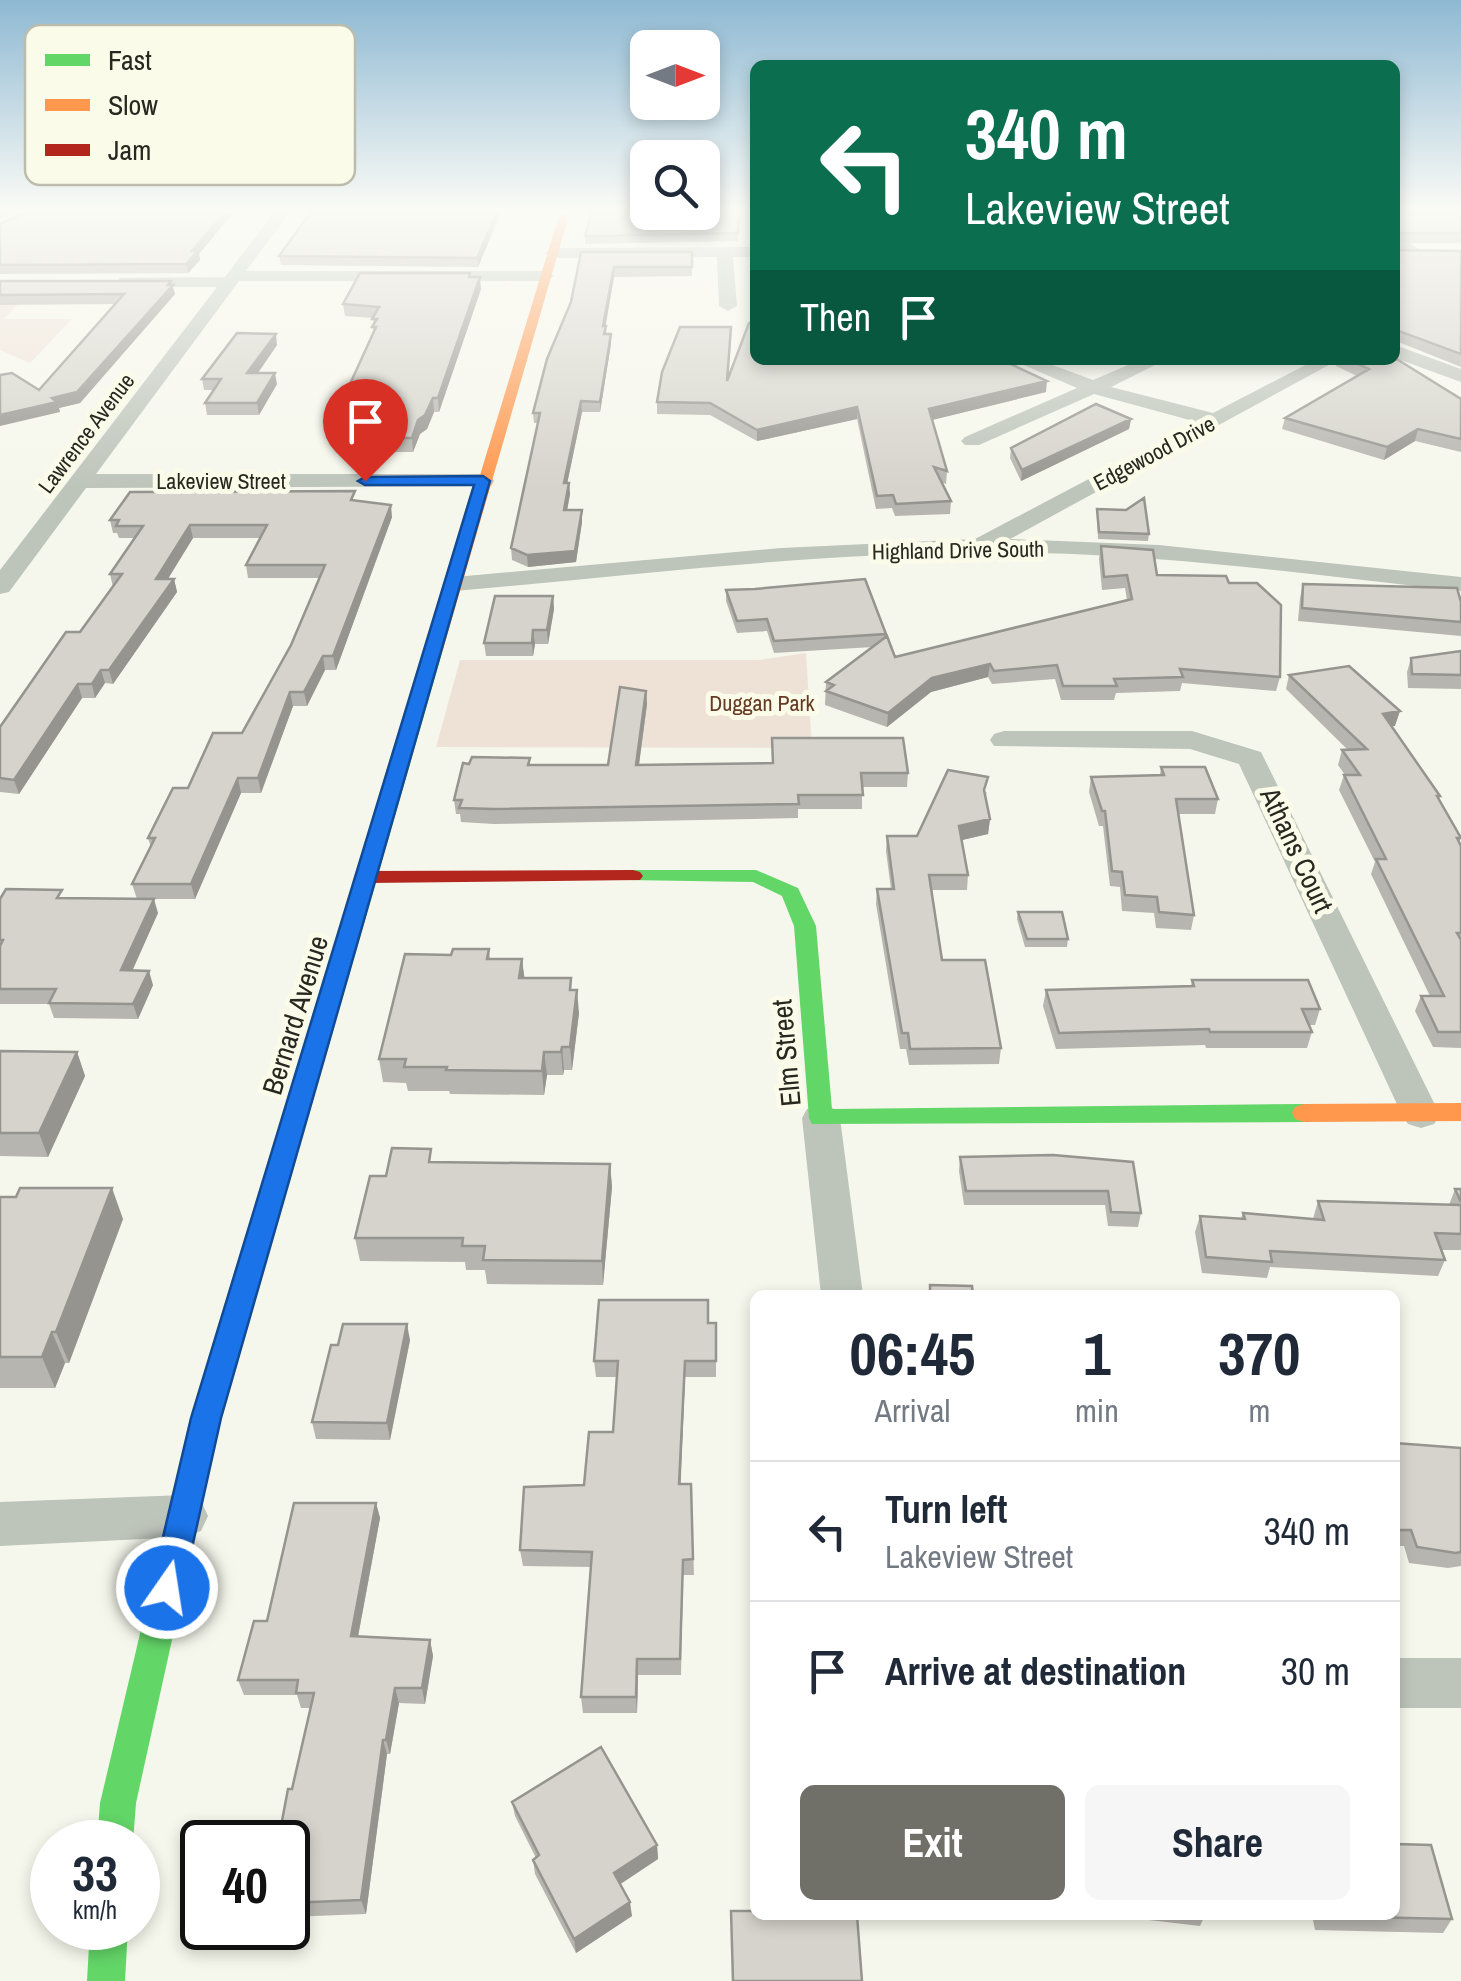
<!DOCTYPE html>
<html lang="en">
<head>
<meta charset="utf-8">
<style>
	body { margin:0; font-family:"Archivo Narrow",sans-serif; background:#f6f6f7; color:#1f2937; height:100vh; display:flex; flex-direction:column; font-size:38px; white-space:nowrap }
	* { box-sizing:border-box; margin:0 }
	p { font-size:32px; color:#747a83 }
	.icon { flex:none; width:55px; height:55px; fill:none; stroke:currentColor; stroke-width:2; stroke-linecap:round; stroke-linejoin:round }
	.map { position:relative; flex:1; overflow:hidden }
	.sheet { position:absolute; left:750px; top:1290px; width:650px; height:630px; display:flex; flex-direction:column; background:#fff; border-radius:15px; box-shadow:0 5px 15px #0003 }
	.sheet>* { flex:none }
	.guide { position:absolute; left:750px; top:60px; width:650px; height:305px; border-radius:15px; box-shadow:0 5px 15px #0003; background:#0b6e4f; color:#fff; overflow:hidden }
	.needle { width:65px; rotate:90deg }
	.controls { position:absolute; left:630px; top:30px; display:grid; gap:20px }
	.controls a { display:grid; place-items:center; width:90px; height:90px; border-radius:15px; background:#fff; box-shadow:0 5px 15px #0003; font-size:50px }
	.speed { position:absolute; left:30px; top:1820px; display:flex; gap:20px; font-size:50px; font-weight:700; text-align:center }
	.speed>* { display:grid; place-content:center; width:130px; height:130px; border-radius:50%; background:#fff; box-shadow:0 5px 15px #0003; line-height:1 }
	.speed small { font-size:25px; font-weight:400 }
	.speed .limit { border:5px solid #111; border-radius:15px; background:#fff; color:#111 }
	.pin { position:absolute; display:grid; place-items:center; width:85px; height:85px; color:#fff; margin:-102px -42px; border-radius:50% 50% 50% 0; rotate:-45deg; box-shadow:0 0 10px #0007 }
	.pin .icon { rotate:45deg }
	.me { position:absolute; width:110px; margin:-55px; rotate:13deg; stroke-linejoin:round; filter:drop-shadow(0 0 8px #0008) }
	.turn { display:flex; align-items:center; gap:35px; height:210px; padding:0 50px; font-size:45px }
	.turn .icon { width:130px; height:130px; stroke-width:2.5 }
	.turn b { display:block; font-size:70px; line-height:85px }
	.then { display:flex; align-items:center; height:95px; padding:0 50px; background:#0003; gap:20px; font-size:38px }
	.eta { display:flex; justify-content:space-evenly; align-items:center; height:170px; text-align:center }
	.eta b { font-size:60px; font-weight:800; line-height:70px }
	.primary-button { display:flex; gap:20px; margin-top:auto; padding:20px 50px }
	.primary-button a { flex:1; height:115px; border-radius:15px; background:#707068; color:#fff; font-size:40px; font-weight:800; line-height:115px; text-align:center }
	.primary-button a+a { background:#f6f6f7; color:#1f2937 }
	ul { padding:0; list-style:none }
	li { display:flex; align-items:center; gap:30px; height:140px; padding:0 50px; border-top:2px solid #e0e1e3 }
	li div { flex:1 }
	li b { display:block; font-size:38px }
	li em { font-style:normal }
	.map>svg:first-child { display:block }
</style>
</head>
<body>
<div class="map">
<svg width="1461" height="1981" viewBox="0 0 1461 1981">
	<rect width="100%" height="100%" fill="#f6f7ec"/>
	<!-- green -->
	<path fill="#eee2d7" d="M34,288l-30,31h68l-42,44 -30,-13v-45z
		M806,653l6,95 -376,-1 24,-87h298z"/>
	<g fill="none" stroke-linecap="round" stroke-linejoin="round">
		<!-- street -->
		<path fill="#bdc4ba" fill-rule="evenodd" d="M274,212h16l-44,59h300l8,5 -8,5h-307l-143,193h387l8,2 3,5 -3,5 -405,2 -77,104 -9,2v-24l217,-283h-92l-6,-1v-8l106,-1z
			M1395,231l23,18v6h-12l-11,-10z
			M755,247v10h-22l4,49 -9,5 -9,-5 -2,-49 -164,1 -8,-5 8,-5z
			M1395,345l66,24v13l-66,-24z
			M1012,360h27l54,20 47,-20h25l-54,27 102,26 102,-53h23l-328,179 149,6 302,32v14c-141,-15 -281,-35 -423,-38 -195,-4 -390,21 -583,38l-12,-7 12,-7 326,-29 194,-9 222,-117 -103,-28 -115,51h-14l-4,-4 4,-4 112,-49z
			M1004,731h188l69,21 179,363 -6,9 -13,4 -13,-4 -6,-9 -163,-351 -49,-15 -196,-3 -4,-6 4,-6z
			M821,1105l14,4 5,9 23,177h-42l-19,-177 5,-9z
			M184,1495l17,6 7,15 -7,15 -17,6 -184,9v-44z
			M1395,1658h66v50h-66z"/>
		<!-- fast -->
		<path fill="#63d668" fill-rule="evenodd" d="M434,648l8,5 -221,765 -85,385 -3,39h-36l3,-39 91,-385 235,-765z
			M633,870h123l42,18 18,38 16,183 472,-5 9,3 3,6 -3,6 -9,3 -492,2 -3,-6 -15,-192 -12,-30 -29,-14 -127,-2 -3,-4z
			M90,1928h38l-3,53h-38z"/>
		<!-- slow -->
		<path fill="#ff974d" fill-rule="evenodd" d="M560,212h10l-128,441 -8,5 -6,-1 -2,-4z
			M1461,1103v18l-157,1 -9,-3 -3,-6 3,-6 9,-3z"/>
		<!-- jam -->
		<path fill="#b3261e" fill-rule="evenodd" d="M633,870l7,2 3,4 -3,4 -272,3 -10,-6 10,-6z"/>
	</g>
	<!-- wall -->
	<path fill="#b7b5af" d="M501,212l-23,55 -197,-2 -2,-9z
		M739,212l-1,29 -153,3v-8z
		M1395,212h66v31h-66z
		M0,224l199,30 1,6 -12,13 -188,1z
		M1395,250l66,1v116l-65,-26 -1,1z
		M581,252h111v24l-78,1 -9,49 2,8h4v10l-11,68h-18l-15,71h2l1,11 -3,16 15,12 -6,40 -48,5 -16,-7 -1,-12 27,-125h-4l-1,-10 38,-111z
		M471,277l10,12 -42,123h-5l-7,17 -7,5 -7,18h-57l-2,-14 14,-29h-21l-2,-14 28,-61v-16l-28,-2 -2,-12z
		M0,281h171l4,13 -95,109 -21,5 1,4 -21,-22 77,-86 -116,1z
		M731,338l-3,40 318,14 -114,28 15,51 -1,13 -5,-2 10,19 -1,13 -55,2 -3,-8 -16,1 -19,-90 -100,22 -47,-26 -53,-1v-12z
		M277,345l-19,28 19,11 -18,31h-52l-2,-12 9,-13h-10l-2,-11z
		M1337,360h58l66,39v53l-46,-11 -31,19 -102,-31 3,-11 72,-42 -21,-10z
		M1131,419l-2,10 -108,52 -11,-23 1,-10z
		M356,501l36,16 -56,153h-11l-18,36h-14l-32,87h-20l-46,106h-58l-5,-15 19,-37 -3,-9 40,-50 54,-55 49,-88 28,-67h-71l-2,-13 15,-27h-68l-26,41h7l3,13 -64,92 -8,-1 -10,15h-13l-63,96 -19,-2v-65l80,-95 33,-45 -3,-13 24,-36h-15l-2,-5h-4l-3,-13z
		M1097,509l52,25 -1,7 -50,-2z
		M1101,546l56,29 123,102 -4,14 -94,-8 -2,8 -64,2 -2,7h-53l-6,-21 -63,5 -4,-7 -57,15 -44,35 -62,-22 1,-23 47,-35 -99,6 -7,-22 -30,2 -11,-32v-11l160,44v3l9,20 232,-57 -2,-12 -23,2 -3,-31z
		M1303,584l158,18v34l-163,-15 2,-23z
		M553,596l1,13 -6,35h-13l-2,12h-47l-2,-13z
		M1461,651v38l-53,-1 -1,-16 4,-14z
		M1289,675l106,51h-4l49,70 -1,4 22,38 -2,4 2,4v202l-28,-1 -18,-36 6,-15h9l-59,-122 4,-12 -36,-72 5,-15h1l-7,-10 4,-15h6l-62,-61z
		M646,691l1,13 -8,61 133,-2v-25l136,35 -1,14h-45v22h-64v9l-304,6 -33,-2 -1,-8h-4l-2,-14 76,-42v7h78z
		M1161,767l57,32 -3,15h-36l15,101 -3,15 -35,-2 -2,-15 -32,-2 -2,-24 -10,-1 -7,-60h-4l-10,-34 2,-15 69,-2z
		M987,792l-2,5 5,22 -2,15 -26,6 6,35 -1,15h-36l11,70 59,88 -2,16 -90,1 -3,-16h-6l-24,-145 1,-15h14l-5,-38 1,-15h30z
		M64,898l94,15 -26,57 21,15 -15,34 -84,-1 -5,-14h-49v-105z
		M1018,912l50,27 -1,8h-42l-8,-28z
		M489,949l1,10h32l2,19 48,12 7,23 -7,57h-8l-1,5h-16l-3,20 -94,-1 -1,-3h-41l-2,-8 -23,-1 -4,-23 72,-104z
		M1192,980l128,29 -5,16h-6l3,7 -5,16h-101l-1,-3 -149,4 -13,-43 3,-16 145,-4z
		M0,1051l77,1 8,24 -37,81 -48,-1z
		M1053,1155l88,58 -3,14 -30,-1 -3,-21h-141l-5,-34 1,-14z
		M434,1162l176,2 2,23 -9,98 -116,-1 -2,-14h-19l-1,-8 -105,-1 -5,-23 31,-62z
		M1455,1189h6v61h-20l4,10 -7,16 -168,-9 -3,11 -65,-5 -7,-41 5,-16 41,2 2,-5 70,6 5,-18 131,4z
		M0,1197l123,22 -54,144h-4l-10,25h-55z
		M708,1323h8v54h-31l-5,107h11l3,91h-11l-2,100h-43l-1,38h-54l-2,-16 10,-130 -68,-1 -3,-16 64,-65 29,-53 4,-55h-21l-2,-16z
		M410,1340l-20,100 -74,-1 -4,-17z
		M1395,1443l66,5v118l-13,2 -39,-5 -5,-17h-9z
		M376,1503l4,15 -22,119 72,3 3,16 -8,48 -26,-1 -9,51h-3l-21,160 -78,3v-75l4,-53 18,-81h-9l-4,-13h-53l-6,-15 29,-59z
		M512,1802l145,43 1,14 -38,25 12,32 -56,37 -41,-79 -2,-14 3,-2 -21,-42z
		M1132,1915h73l-5,11 -68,-8z
		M1312,1915h83l57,4 -9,14 -128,-3z"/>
	<!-- shaded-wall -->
	<path fill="#95948e" d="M0,212h14l-14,6z
		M225,212h9l-35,42 1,6 -12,13 -2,-9 6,-13z
		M497,212h4l-23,55 -1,-9z
		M614,267v10l-10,58 -1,-9z
		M480,277l1,12 -42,123 -1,-14z
		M171,281l4,13 -95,109 -21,5 1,4 -60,14v-11l52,-17z
		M276,334l1,11 -27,39 -3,-11z
		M611,334v10l-11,68v-10z
		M275,373l2,11 -18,31 -2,-12z
		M1047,381l-1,11 -118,29 1,-12z
		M433,398l1,14 -7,17 -7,5 -7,18 -1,-14 6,-18z
		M581,401l1,11 -17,82 -1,-11z
		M857,407v12l-100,22v-11z
		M1131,419l-2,10 -108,52 1,-11z
		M1418,429l-3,12 -31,19 3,-13z
		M569,483l1,11 -5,28 -1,-12z
		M391,505l1,12 -56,153 -3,-14z
		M582,510v12l-6,40 -48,5 -1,-12z
		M190,525l3,13 -33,54 -4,-13z
		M174,579l3,13 -64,92 -4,-14z
		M553,596l1,13 -6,35 -1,-14z
		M533,630l2,14 -2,12 -1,-13z
		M323,656l2,14 -18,36 -3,-14z
		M990,664l-2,13 -57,15 -44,35 1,-14 44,-35z
		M101,670l4,13 -10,15 -3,-14z
		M78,684l4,14 -63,96 -5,-14z
		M646,691l1,13 -10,75 -1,-14z
		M290,692l3,14 -32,87 -3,-15z
		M1400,711l-5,15 -16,2 4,-14z
		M238,778l3,15 -46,106 -4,-15z
		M990,819l-2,15 -30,7 1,-15z
		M154,899l4,14 -32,72 -5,-15z
		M522,959l3,23 -6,-4z
		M149,971l4,14 -15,34 -5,-15z
		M577,990l2,23 -7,57 -2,-23z
		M562,1047l2,23 -1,5 -2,-23z
		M77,1052l8,24 -37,81 -9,-24z
		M544,1052l3,23 -3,20 -2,-24z
		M610,1164l2,23 -9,98 -1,-24z
		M112,1188l11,31 -54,144 -13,-31z
		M407,1324l3,16 -20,100 -3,-17z
		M52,1332l13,31 -10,25 -13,-31z
		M685,1361v16l-5,123 -1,-16z
		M376,1503l4,15 -25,134 -4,-16z
		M430,1640l3,16 -8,48 -3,-16z
		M637,1659l1,16 -1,38 -1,-16z
		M395,1688l4,15 -9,51 -4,-14z
		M383,1740l4,14 -21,160 -5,-14z
		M657,1845l1,14 -42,28 -2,-14z
		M630,1902l2,14 -56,37 -2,-14z"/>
	<!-- building -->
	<path fill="#d5d3cb" stroke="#95948e" stroke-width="2.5" d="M27,212h198l-33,39h6l-12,13 -186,1v-41z
		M311,212h186l-20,46 -198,-2z
		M592,212h147l-1,21 -153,3z
		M1395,212h66v21h-64l-2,3z
		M1395,250l66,1v103l-62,-23 -4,2z
		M581,252h111v15h-78l-11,59h3l-2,8h7l-11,68 -19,-1 -17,82h5l-5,27h18l-7,41 -48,4 -16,-7 29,-135h-7l14,-54 24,-57z
		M360,273h110l-1,4h11l-42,121h-5l-8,17 -7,5 -6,18h-58l21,-43h-30l31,-68h-4l5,-8h-5l7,-12 -36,-3z
		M0,281h171l-3,4h5l-96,107 -25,6 5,4 -57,13v-40l12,-2 27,17 85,-96 -124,1z
		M755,321v39h247l45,21 -118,28 18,62 -13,-4 17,34 -55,3 -3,-9 -16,1 -20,-89 -100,23 -47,-27 -53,-1 5,-30 18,-45h51l-4,54 22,-58z
		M237,333l39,1 -29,39h28l-18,30h-52l16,-24h-19z
		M1395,358l66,41v40l-43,-10 -31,18 -102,-29 84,-49 -19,-9h45z
		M1096,404l35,15 -109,51 -11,-22z
		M355,491l-4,9 40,5 -58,151h-10l-19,36h-14l-32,86h-20l-47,106h-59l23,-46h-7l25,-50h15l25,-55h29l49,-88 34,-80h-79l21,-40h-77l-34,54h18l-65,91h-8l-9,14h-14l-64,96 -14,-2v-51l66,-95h14l42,-58h-12l33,-48h-27l3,-6h-9l20,-28z
		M1144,498l5,36 -50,-2 -2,-23 29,1z
		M1101,546l52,4 4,25 69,1 3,7h28l24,22 -1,72 -100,-8 3,8 -69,2 3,7h-54l-6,-21 -63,6 -4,-7 -58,14 -44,35 -62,-22 8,-6 -8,-3 61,-46 8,21 237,-58 -5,-24 -23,2z
		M865,579l21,55 -112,7 -7,-22 -30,2 -11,-31 29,-1z
		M1303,584l154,4 4,14v20l-159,-14z
		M495,596h58l-6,34h-14l-1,13h-48z
		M1461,651v24l-49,-1 -1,-16z
		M1349,666l51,45 -17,3 57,82h-3l24,42h-4l4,8v87h-4l4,7v92h-23l-17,-36h23l-68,-137h10l-42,-84h16l-18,-25 25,-1 -78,-74z
		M620,687l26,4 -10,74 137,-2 -1,-25h131l5,35h-47l2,22h-65l1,9 -306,5 -34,-1 3,-8h-8l9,-37 6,1 3,-7 58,1 -2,7h80z
		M1161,767h44l13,32h-42l18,116 -35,-3 -2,-15 -32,-2 -3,-23 -10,-1 -7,-60h-3l-11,-34 73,-2z
		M948,770l40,7 -4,13 6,29 -31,7 9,49h-39l13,85h43l16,88 -91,1 -2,-16h-6l-25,-144h17l-7,-53h30z
		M6,889l56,1 -5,8 97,1 -33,71 28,1 -16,33 -84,-1 7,-14h-56v-43l3,-6h-3v-41z
		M1018,912h44l6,27h-41z
		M453,949h36l-2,10h35l-3,19h52l-1,12h7l-7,57h-8l-1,5h-17l-2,19 -96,-1 1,-3h-43l2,-8h-27l26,-105 46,1z
		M1192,980h116l12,29h-18l10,23h-102l-1,-3 -150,4 -13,-43 148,-4z
		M0,1051l77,1 -38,81h-39z
		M392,1148l39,1 -2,13 181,2 -8,97 -119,-1 2,-14h-23l1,-8h-108l15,-62h16z
		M1053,1155l80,7 8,51 -30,-1 -3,-21h-142l-6,-34z
		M20,1188h92l-56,144h-4l-10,25h-42v-160h16z
		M1455,1189h6v13z
		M1318,1201l143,4v29l-26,-1 10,27 -175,-9 2,11 -66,-5 -6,-41 45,3 -2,-6 81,7z
		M930,1285l42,1 1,9h-43z
		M599,1300h109v23h8v38h-31l-6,123h12l2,75 -10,1 -3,99h-43l-1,38h-55l11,-145 -72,-2 4,-63 60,-2 5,-53h24l5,-71h-24z
		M343,1324h64l-20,99 -75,-1 19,-77h7z
		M1395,1443l66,5v104l-5,1 -39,-6 -6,-17h-16z
		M294,1503h82l-25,133 79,4 -8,48h-27l-9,52h-3l-22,160 -73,3v-61h-10l10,-53h4l22,-96h-18l2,-13h-60l16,-59h13z
		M601,1747l56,98 -43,28 16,29 -56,37 -41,-79 6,-5 -27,-53z
		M1395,1844l36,1 21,74 -129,-3v-1h72z
		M731,1911h24v4h102l5,66h-129z"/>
	<!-- sky -->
	<linearGradient id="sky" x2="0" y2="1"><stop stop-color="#8eb9d3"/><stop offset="0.43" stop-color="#fbfbf6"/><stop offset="1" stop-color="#fbfbf6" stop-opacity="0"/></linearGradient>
	<rect width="1461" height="489" fill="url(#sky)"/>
	<!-- route -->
	<path fill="#1a73e8" stroke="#114b97" stroke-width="2.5" d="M483,476l7,5 -269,937 -38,170 -4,10 -12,5 -12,-5 -4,-10 40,-170 283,-933h-109l-7,-4 7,-4z"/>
	<g text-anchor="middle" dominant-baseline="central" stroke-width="10" stroke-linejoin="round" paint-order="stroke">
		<!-- far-street labels -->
		<g font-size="22" fill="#282821" stroke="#fafbe8">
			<text transform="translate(86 433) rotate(-53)">Lawrence Avenue</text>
			<text transform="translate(1154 453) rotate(-28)">Edgewood Drive</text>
			<text x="221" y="481">Lakeview Street</text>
			<text transform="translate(958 550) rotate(-1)">Highland Drive South</text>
		</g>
		<!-- far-park labels -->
		<g font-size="22" fill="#663922" stroke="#fafbe8">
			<text x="762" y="703">Duggan Park</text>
		</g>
		<!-- street labels -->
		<g font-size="28" fill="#282821" stroke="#fafbe8">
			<text transform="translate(1297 850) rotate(65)">Athans Court</text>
			<text transform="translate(295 1015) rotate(-73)">Bernard Avenue</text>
			<text transform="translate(786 1053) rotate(-95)">Elm Street</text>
		</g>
	</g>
	<!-- legend -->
	<rect x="25" y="25" width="330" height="160" rx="15" fill="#fafbe8" stroke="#bbbcac" stroke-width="2.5"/>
	<rect x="45" y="54" width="45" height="12" fill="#63d668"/>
	<rect x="45" y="99" width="45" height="12" fill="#ff974d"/>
	<rect x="45" y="144" width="45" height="12" fill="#b3261e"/>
	<g font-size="28" fill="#282821">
		<text x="108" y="70">Fast</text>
		<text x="108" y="115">Slow</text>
		<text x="108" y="160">Jam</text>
	</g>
</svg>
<div class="controls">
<a><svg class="needle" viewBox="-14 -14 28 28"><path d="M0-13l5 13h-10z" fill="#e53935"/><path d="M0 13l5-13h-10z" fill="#747a83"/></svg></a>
<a><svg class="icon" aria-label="search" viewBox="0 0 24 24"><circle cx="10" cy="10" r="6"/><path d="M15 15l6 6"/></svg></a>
</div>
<div class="speed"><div>33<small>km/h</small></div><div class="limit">40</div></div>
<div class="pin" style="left:365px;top:481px;background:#d93025"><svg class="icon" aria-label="arrive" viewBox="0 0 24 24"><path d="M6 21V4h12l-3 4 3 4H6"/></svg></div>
<svg class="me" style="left:167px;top:1588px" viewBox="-20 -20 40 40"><circle r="17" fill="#1a73e8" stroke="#fff" stroke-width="3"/><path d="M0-11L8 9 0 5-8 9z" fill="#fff"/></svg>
<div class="guide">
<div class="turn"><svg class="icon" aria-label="left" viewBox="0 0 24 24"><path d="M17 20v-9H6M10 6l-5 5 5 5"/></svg><div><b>340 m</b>Lakeview Street</div></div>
<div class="then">Then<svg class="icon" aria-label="arrive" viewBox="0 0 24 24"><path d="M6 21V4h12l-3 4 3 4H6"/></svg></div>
</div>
<section class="sheet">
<div class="eta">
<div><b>06:45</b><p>Arrival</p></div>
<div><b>1</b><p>min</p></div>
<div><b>370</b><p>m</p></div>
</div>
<ul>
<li><svg class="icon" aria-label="left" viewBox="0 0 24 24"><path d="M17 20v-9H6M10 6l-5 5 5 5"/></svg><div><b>Turn left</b><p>Lakeview Street</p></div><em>340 m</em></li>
<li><svg class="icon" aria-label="arrive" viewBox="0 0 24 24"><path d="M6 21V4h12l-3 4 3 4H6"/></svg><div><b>Arrive at destination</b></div><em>30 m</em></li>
</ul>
<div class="primary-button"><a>Exit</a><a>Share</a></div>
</section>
</div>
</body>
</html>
